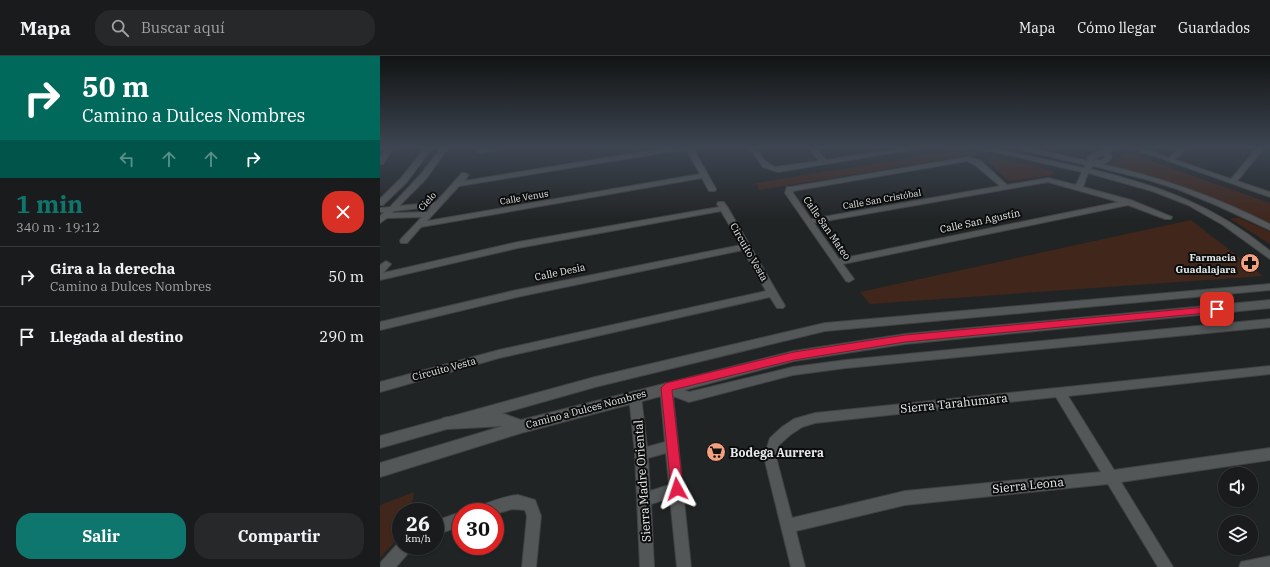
<!DOCTYPE html>
<html lang="es">
<head>
<meta charset="utf-8">
<style>
	body { margin:0; font-family:"IBM Plex Serif",serif; background:#262829; color:#f1f3f6; height:100vh; display:flex; flex-direction:column; font-size:15px; white-space:nowrap }
	* { box-sizing:border-box; margin:0 }
	p { font-size:13px; color:#9fa1a3 }
	.icon { flex:none; width:22px; height:22px; fill:none; stroke:currentColor; stroke-width:2; stroke-linecap:round; stroke-linejoin:round }
	.map { position:relative; flex:1; overflow:hidden }
	.side { display:flex; flex-direction:column; background:#191b1c; width:380px }
	.side>* { flex:none }
	.guide { background:#00695c; color:#fff; overflow:hidden }
	.fabs { position:absolute; left:838px; top:411px; display:grid; gap:8px }
	.fabs a { display:grid; place-items:center; width:40px; height:40px; border-radius:50%; background:#191b1c; box-shadow:0 1px 3px #0004,0 0 0 1px #37393b; font-size:20px }
	.speed { position:absolute; left:12px; top:447px; display:flex; gap:8px; font-size:20px; font-weight:700; text-align:center }
	.speed>* { display:grid; place-content:center; width:52px; height:52px; border-radius:50%; background:#191b1c; box-shadow:0 1px 3px #0004,0 0 0 1px #37393b; line-height:1 }
	.speed small { font-size:10px; font-weight:400 }
	.speed .limit { border:6px solid #d22; background:#fff; color:#111 }
	.pin { position:absolute; display:grid; place-items:center; width:34px; height:34px; color:#fff; margin:-17px; border-radius:8px; box-shadow:0 2px 6px #0006 }
	.me { position:absolute; width:44px; margin:-22px; rotate:355deg; stroke-linejoin:round; filter:drop-shadow(0 0 3px #0008) }
	.turn { display:flex; align-items:center; gap:14px; height:84px; padding:0 16px; font-size:18px }
	.turn .icon { width:52px; height:52px; stroke-width:2.5 }
	.turn b { display:block; font-size:28px; line-height:34px }
	.lanes { display:flex; align-items:center; height:38px; padding:0 16px; background:#0003; justify-content:center; gap:20px; direction:ltr }
	.lanes .off { opacity:.35 }
	.round { display:grid; place-items:center; flex:none; width:42px; height:42px; border-radius:16px; background:#262829 }
	.headline { display:flex; align-items:center; justify-content:space-between; height:68px; padding:0 16px }
	h1 { font-size:24px; font-weight:800; line-height:30px; color:#0f766e }
	.button { display:flex; gap:8px; margin-top:auto; padding:8px 16px }
	.button a { flex:1; height:46px; border-radius:16px; background:#0f766e; color:#fff; font-size:16px; font-weight:800; line-height:46px; text-align:center }
	.button a+a { background:#262829; color:#f1f3f6 }
	ul { padding:0; list-style:none }
	li { display:flex; align-items:center; gap:12px; height:60px; padding:0 16px; border-top:1px solid #37393b }
	li div { flex:1 }
	li b { display:block; font-size:15px }
	li em { font-style:normal }
	header { display:flex; align-items:center; gap:24px; box-sizing:border-box; height:56px; padding:0 20px; background:#191b1c; border-bottom:1px solid #37393b }
	header strong { font-size:19px }
	nav { display:flex; gap:22px; margin-inline-start:auto; font-size:14px }
	.search { width:280px; height:36px; background:#262829; display:flex; align-items:center; gap:10px; box-sizing:border-box; padding:0 14px; border-radius:16px; color:#9fa1a3; font-size:15px }
	main { display:flex; flex:1; min-height:0 }
	.map>svg:first-child { display:block }
</style>
</head>
<body>
<header>
<strong>Mapa</strong>
<div class="search"><svg class="icon" aria-label="search" viewBox="0 0 24 24"><circle cx="10" cy="10" r="6"/><path d="M15 15l6 6"/></svg>Buscar aquí</div>
<nav><a>Mapa</a><a>Cómo llegar</a><a>Guardados</a></nav>
</header>
<main>
<section class="side">
<div class="guide">
<div class="turn"><svg class="icon" aria-label="right" viewBox="0 0 24 24"><path d="M7 20v-9h11M14 6l5 5-5 5"/></svg><div><b>50 m</b>Camino a Dulces Nombres</div></div>
<div class="lanes"><svg class="icon off" aria-label="left" viewBox="0 0 24 24"><path d="M17 20v-9H6M10 6l-5 5 5 5"/></svg><svg class="icon off" aria-label="ahead" viewBox="0 0 24 24"><path d="M12 20V5M6 11l6-6 6 6"/></svg><svg class="icon off" aria-label="ahead" viewBox="0 0 24 24"><path d="M12 20V5M6 11l6-6 6 6"/></svg><svg class="icon" aria-label="right" viewBox="0 0 24 24"><path d="M7 20v-9h11M14 6l5 5-5 5"/></svg></div>
</div>
<div class="headline"><div><h1>1 min</h1><p>340 m · 19:12</p></div><a class="round" style="background:#d93025;color:#fff"><svg class="icon" aria-label="close" viewBox="0 0 24 24"><path d="M6 6l12 12M18 6L6 18"/></svg></a></div>
<ul>
<li><svg class="icon" aria-label="right" viewBox="0 0 24 24"><path d="M7 20v-9h11M14 6l5 5-5 5"/></svg><div><b>Gira a la derecha</b><p>Camino a Dulces Nombres</p></div><em>50 m</em></li>
<li><svg class="icon" aria-label="arrive" viewBox="0 0 24 24"><path d="M6 21V4h12l-3 4 3 4H6"/></svg><div><b>Llegada al destino</b></div><em>290 m</em></li>
</ul>
<div class="button"><a>Salir</a><a>Compartir</a></div>
</section>
<div class="map">
<svg width="890" height="511" viewBox="0 0 890 511">
	<rect width="100%" height="100%" fill="#212425"/>
	<!-- green -->
	<path fill="#41261c" d="M581,93l19,5 -221,36 -3,-7z
		M745,96l145,51v21l-96,-41 -54,-14 -8,-4z
		M611,100l63,15 -1,4 -44,6 -22,-20z
		M849,162h10l31,14v12z
		M811,164l72,56 -393,28 -10,-12z
		M34,436l-3,20h-10v23l-21,23v-53z"/>
	<g fill="none" stroke-linecap="round" stroke-linejoin="round">
		<!-- minor casing -->
		<g stroke="#404243" stroke-width="2">
			<path id="minor" d="M6,92h7l-10,16h-3v-7z
				M45,92h7l-25,34 -24,23h-3v-6l21,-21z
				M61,92h7l-22,31 -27,27 37,-4 26,-29h3l4,2 -5,6 203,-33h26l23,41 -1,2h-6l-7,-13 -281,49 -14,16h-6l-1,-2 1,-2 21,-22 -35,1 -7,5v-7l4,-4h-4v-4l10,-1 30,-32zM306,93l14,25 -273,47 32,-35zM51,151l-4,5 -35,1 2,-2z
				M103,92h22l-25,5 -3,-2z
				M369,92h7l9,13 10,6 44,-6 -10,-13h7l10,12 76,-12h19l-143,24 -15,-5z
				M598,92h14l92,20 2,-3 -73,-17h15l61,13 -2,-3c7,-7 18,-10 27,-10l-5,4 3,5c-2,4 -5,7 -11,7 60,13 115,33 169,60v6l-54,-25 -39,-16 -32,-10 -52,-13 -3,3c70,17 124,36 180,82v8l-47,-34 -35,-20 -36,-14 -64,-18 -5,14 48,13 41,17 -1,2h-6l-37,-14 -285,59 11,15 -5,3 -3,-1 -61,-88 2,-6h3l178,-30 13,4 26,24 41,-7 28,7 6,-13zM724,98l1,3 -3,3h-7l1,-2zM587,105l8,4 25,21 -189,33 -18,-26v-2zM668,126l71,20 -280,57 -25,-36z
				M752,92h11l26,10 10,-10h7l-11,12 56,19 26,-31h7l-27,33 33,11v5z
				M338,146h6l4,6 57,98 -2,2h-6l-7,-11 -271,61 -119,34v-10l119,-32 267,-59 -23,-41 -226,47 -137,33v-8l137,-32 224,-45 -20,-34 -203,37 -138,32v-15l6,-4 5,3 -8,9 135,-31 201,-35 -2,-3z
				M890,228v6l-445,41 -230,56 -215,61v-12l215,-59 230,-54z
				M890,263v8l-424,41 -53,7 -104,27 -16,-6 18,171h-14l-7,-69 -19,6 3,63h-14l-5,-113 -6,-58 2,-3 4,-2 4,2 2,3 6,51 18,-5 -5,-54 2,-3 4,-2 23,9 104,-25 53,-7zM286,397l3,32 -19,6 -2,-33z
				M890,310v8l-202,22 46,74 156,-22v12l-149,22 52,85h-15l-50,-83 -203,21 -109,26 9,36h-14l-27,-110 6,-19 12,-11 12,-8 21,-6zM676,341l45,75 -196,19 -113,27 -16,-61 3,-12 11,-10 12,-8 13,-4z
				M138,439l17,5 6,16 -5,51h-14l5,-51 -2,-6 -13,-1 -17,5v-2h-20l2,-5c13,-5 27,-11 41,-12z
				M81,456v14l-26,9v-14z
				M21,484v6h11l-2,5 -14,16h-16l1,-5z
				M890,500v11h-31l2,-5z"/>
		</g>
		<!-- secondary casing -->
		<g stroke="#404243" stroke-width="2">
			<path id="secondary" d="M890,244v8l-365,36 -111,17 -273,72 -141,44v-14l123,-37 -55,3 -5,-1 -2,-5 2,-5 5,-1 54,-4 19,7 273,-69 111,-17z"/>
		</g>
		<!-- minor -->
		<use href="#minor" fill="#545758" fill-rule="evenodd"/>
		<!-- secondary -->
		<use href="#secondary" fill="#545758" fill-rule="evenodd"/>
	</g>
	<!-- sky -->
	<linearGradient id="sky" x2="0" y2="1"><stop stop-color="#121414"/><stop offset="0.56" stop-color="#3d4551"/><stop offset="1" stop-color="#3d4551" stop-opacity="0"/></linearGradient>
	<rect width="890" height="164" fill="url(#sky)"/>
	<!-- route -->
	<path fill="#e11d48" stroke="#92132f" d="M837,250l4,3 -4,3 -312,30 -111,18 -122,30 11,99 -2,4 -4,2 -5,-2 -1,-4 -10,-101 5,-5 128,-31 111,-17z"/>
	<!-- icons -->
	<defs>
		<g id="pharmacy-disc" transform="scale(1)"><circle r="9.5" fill="#f3a081" stroke="#0c0d0d"/><path d="M-2-6h4v4h4v4h-4v4h-4v-4h-4v-4h4Z" fill="#111"/></g>
		<g id="supermarket-disc" transform="scale(1)"><circle r="9.5" fill="#f3a081" stroke="#0c0d0d"/><path d="M-6-5.5h2.5l.6 2H6L4.5 2H-2.5L-4.4-4H-6ZM-1.5 3.2a1.3 1.3 0 1 0 .1 0ZM3 3.2a1.3 1.3 0 1 0 .1 0Z" fill="#111"/></g>
	</defs>
	<g fill-rule="evenodd">
		<use href="#pharmacy-disc" x="870" y="207"/>
		<use href="#supermarket-disc" x="336" y="396"/>
	</g>
	<g text-anchor="middle" dominant-baseline="central" stroke-width="4" stroke-linejoin="round" paint-order="stroke">
		<!-- far-street labels -->
		<g font-size="9" fill="#e7e9ea" stroke="#0c0d0d">
			<text transform="translate(144 141) rotate(-10)">Calle Venus</text>
			<text transform="translate(502 143) rotate(-10)">Calle San Cristóbal</text>
			<text transform="translate(47 145) rotate(-47)">Cielo</text>
		</g>
		<!-- street labels -->
		<g font-size="10" fill="#e7e9ea" stroke="#0c0d0d">
			<text transform="translate(600 165) rotate(-12)">Calle San Agustín</text>
			<text transform="translate(447 172) rotate(55)">Calle San Mateo</text>
			<text transform="translate(369 196) rotate(60)">Circuito Vesta</text>
			<text transform="translate(180 216) rotate(-12)">Calle Desia</text>
			<text transform="translate(64 313) rotate(-15)">Circuito Vesta</text>
			<text transform="translate(206 353) rotate(-15)">Camino a Dulces Nombres</text>
		</g>
		<!-- poi labels -->
		<g font-size="10" font-weight="bold" fill="#e7e9ea" stroke="#0c0d0d" text-anchor="end">
			<text x="856" y="201">Farmacia<tspan x="856" dy="12">Guadalajara</tspan></text>
		</g>
		<!-- near-street labels -->
		<g font-size="12" fill="#e7e9ea" stroke="#0c0d0d">
			<text transform="translate(574 347) rotate(-6)">Sierra Tarahumara</text>
			<text transform="translate(262 425) rotate(-94)">Sierra Madre Oriental</text>
			<text transform="translate(648 429) rotate(-6)">Sierra Leona</text>
		</g>
		<!-- near-poi labels -->
		<g font-size="12" font-weight="bold" fill="#e7e9ea" stroke="#0c0d0d" text-anchor="start">
			<text x="350" y="396">Bodega Aurrera</text>
		</g>
	</g>
</svg>
<div class="fabs">
<a><svg class="icon" aria-label="sound" viewBox="0 0 24 24"><path d="M4 9h4l5-4v14l-5-4H4zM17 9q2 3 0 6"/></svg></a>
<a><svg class="icon" aria-label="layers" viewBox="0 0 24 24"><path d="M12 4l9 5-9 5-9-5zM3 14l9 5 9-5"/></svg></a>
</div>
<div class="speed"><div>26<small>km/h</small></div><div class="limit">30</div></div>
<div class="pin" style="left:837px;top:253px;background:#d93025"><svg class="icon" aria-label="arrive" viewBox="0 0 24 24"><path d="M6 21V4h12l-3 4 3 4H6"/></svg></div>
<svg class="me" style="left:297px;top:433px" viewBox="-20 -20 40 40"><path d="M0-17L14 15 0 8-14 15z" fill="#e11d48" stroke="#fff" stroke-width="4"/></svg>
</div>
</main>
</body>
</html>
